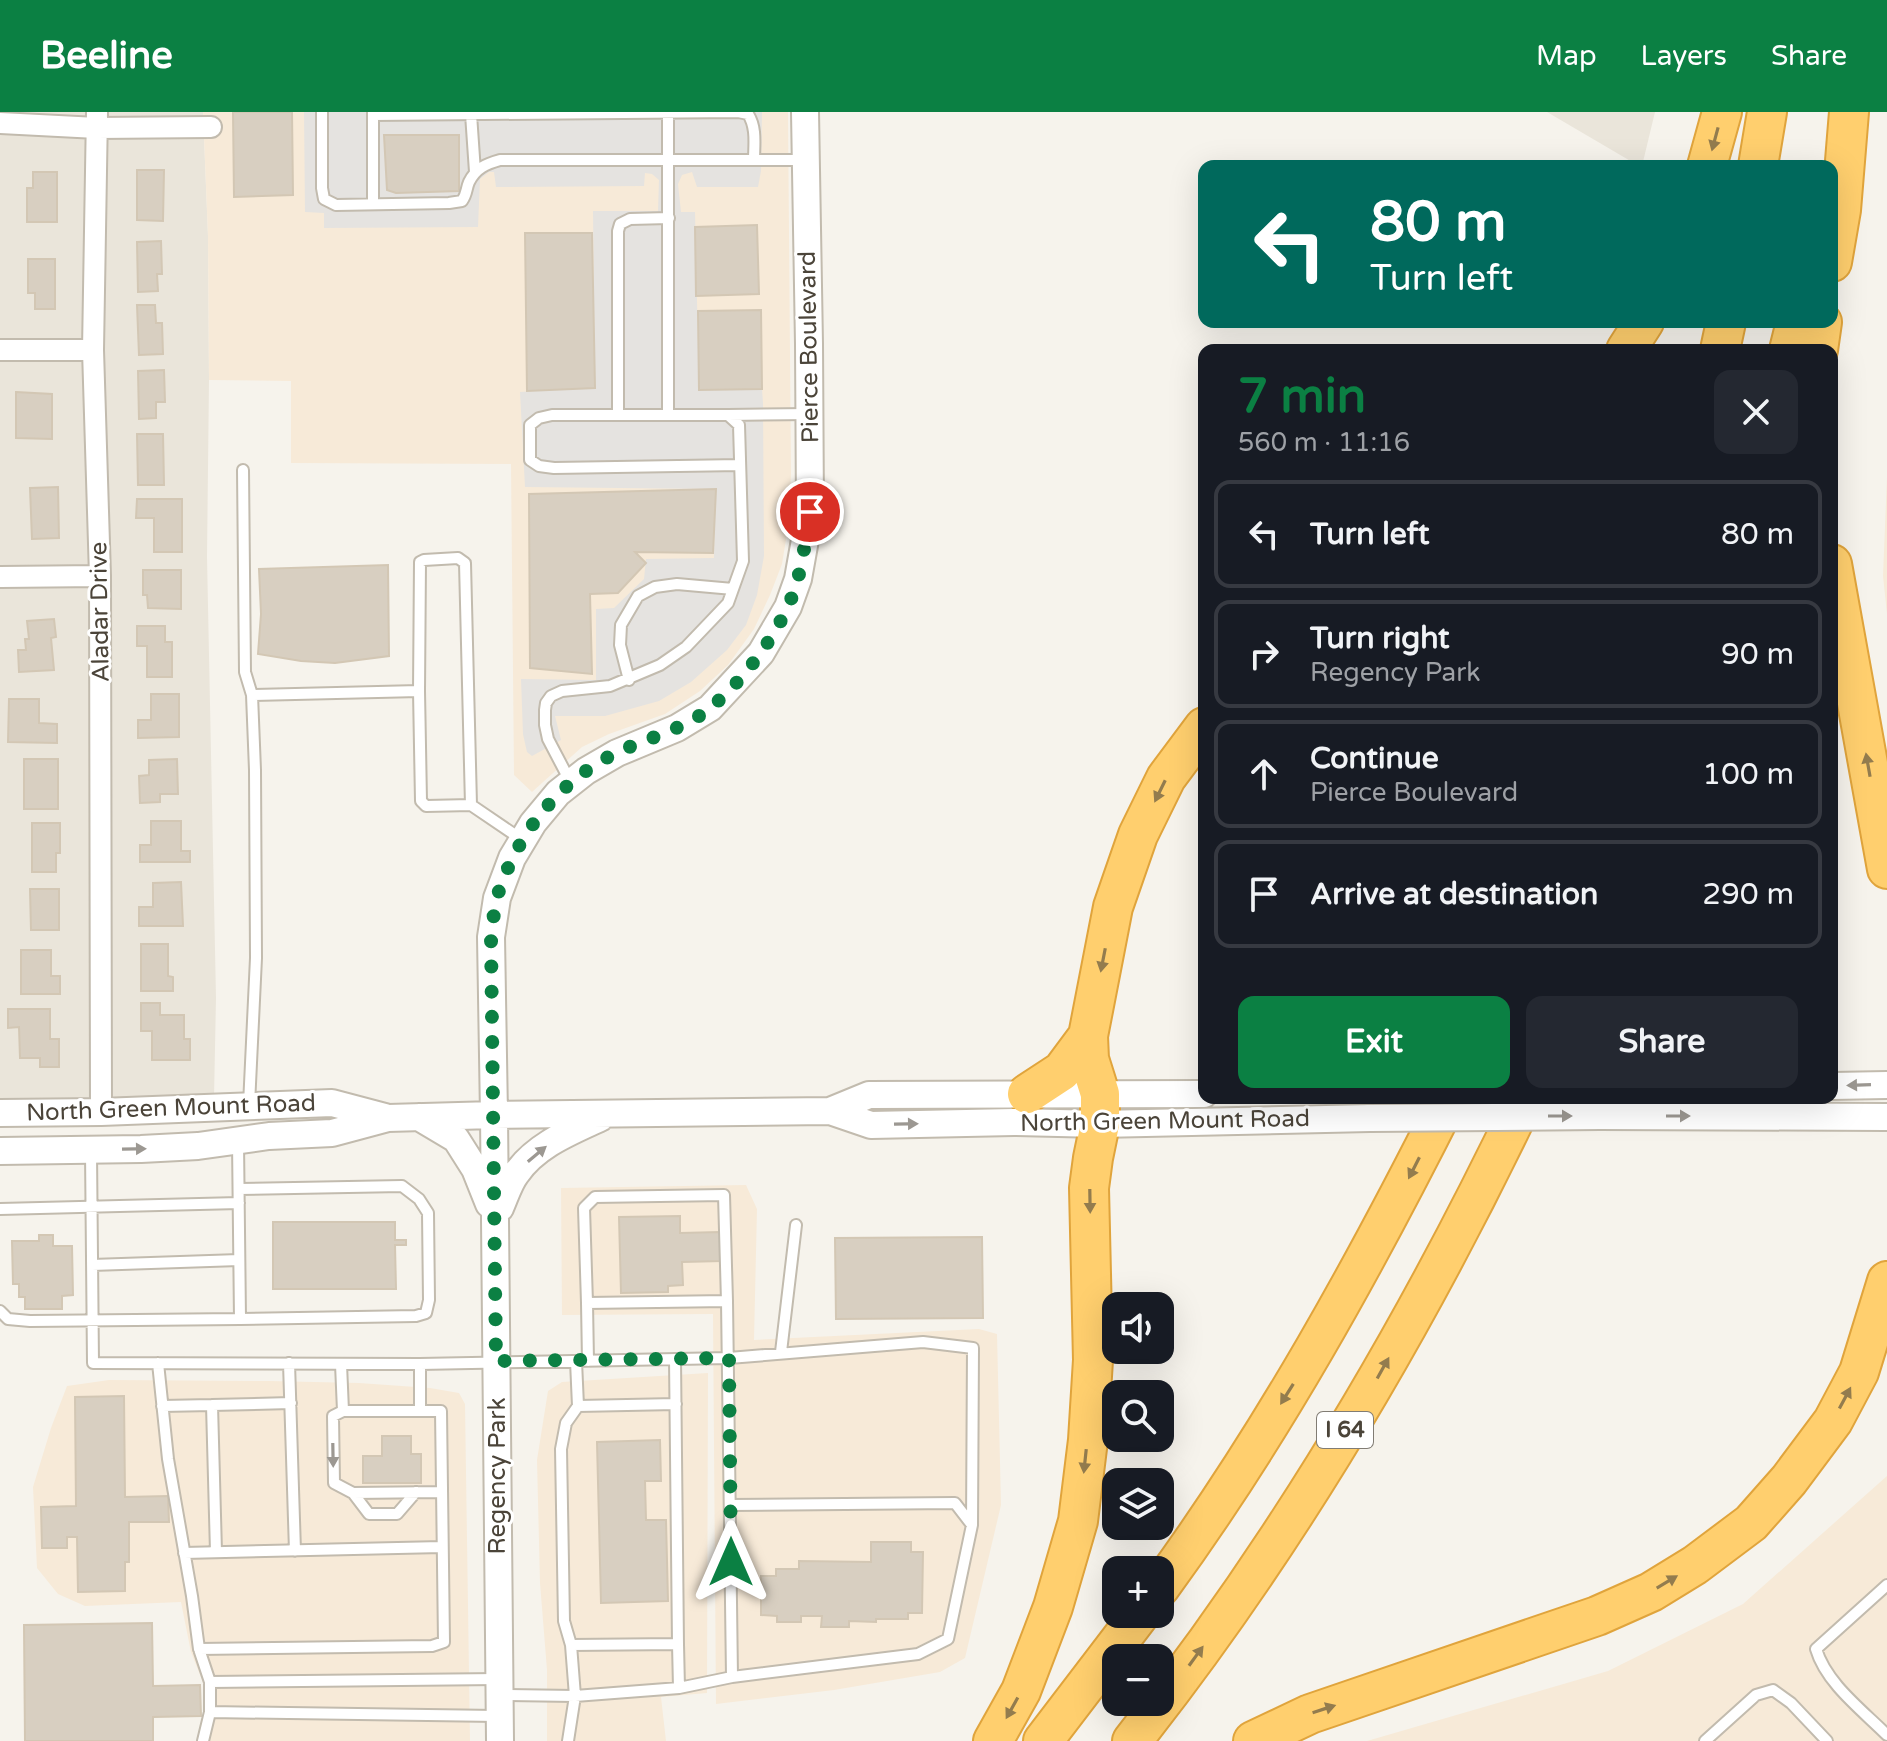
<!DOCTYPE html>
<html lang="en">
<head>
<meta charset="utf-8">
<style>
	body { margin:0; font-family:"Varela Round",sans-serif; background:#242831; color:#f1f3f6; height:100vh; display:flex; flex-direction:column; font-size:30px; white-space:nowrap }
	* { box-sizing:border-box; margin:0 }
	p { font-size:26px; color:#9ea1a6 }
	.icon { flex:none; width:44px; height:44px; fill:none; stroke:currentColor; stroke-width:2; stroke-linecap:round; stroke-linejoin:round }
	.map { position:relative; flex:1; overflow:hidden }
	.panel { position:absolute; left:1198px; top:232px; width:640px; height:760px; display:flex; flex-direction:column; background:#171b24; border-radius:16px; box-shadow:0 8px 32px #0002 }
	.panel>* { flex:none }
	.top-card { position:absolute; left:1198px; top:48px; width:640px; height:168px; border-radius:16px; box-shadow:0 8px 32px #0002; background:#00695c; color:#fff; overflow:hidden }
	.buttons { position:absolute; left:1102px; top:1180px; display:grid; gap:16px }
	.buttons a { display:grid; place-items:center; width:72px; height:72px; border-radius:16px; background:#171b24; box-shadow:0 8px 32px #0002; font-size:40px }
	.pin { position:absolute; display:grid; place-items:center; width:68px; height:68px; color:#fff; margin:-34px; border:4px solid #fff; border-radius:50%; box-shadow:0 2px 8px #0007 }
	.me { position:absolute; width:88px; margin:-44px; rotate:0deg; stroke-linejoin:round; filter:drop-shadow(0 0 6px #0008) }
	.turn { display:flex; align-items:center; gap:28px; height:168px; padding:0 40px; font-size:36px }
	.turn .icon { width:104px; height:104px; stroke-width:2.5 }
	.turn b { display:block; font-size:56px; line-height:68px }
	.round { display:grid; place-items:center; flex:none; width:84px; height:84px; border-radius:16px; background:#242831 }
	.head { display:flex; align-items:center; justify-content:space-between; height:136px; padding:0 40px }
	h1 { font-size:48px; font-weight:700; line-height:60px; color:#0b8043 }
	.primary-button { display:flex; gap:16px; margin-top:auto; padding:16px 40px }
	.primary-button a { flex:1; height:92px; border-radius:16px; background:#0b8043; color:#fff; font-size:32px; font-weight:700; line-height:92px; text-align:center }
	.primary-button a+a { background:#242831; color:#f1f3f6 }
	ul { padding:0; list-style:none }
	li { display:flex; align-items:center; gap:24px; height:108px; margin:0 16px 12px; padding:0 24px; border:4px solid #363941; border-radius:16px }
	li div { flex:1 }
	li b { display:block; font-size:30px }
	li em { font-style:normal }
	header { display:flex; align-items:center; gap:48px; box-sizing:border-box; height:112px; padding:0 40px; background:#0b8043; color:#fff }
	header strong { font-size:38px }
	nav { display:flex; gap:44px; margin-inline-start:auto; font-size:28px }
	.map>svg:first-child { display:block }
</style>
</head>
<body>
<header>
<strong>Beeline</strong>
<nav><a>Map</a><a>Layers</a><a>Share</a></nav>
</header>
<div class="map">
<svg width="1887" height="1629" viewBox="0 0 1887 1629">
	<rect width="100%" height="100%" fill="#f6f3ec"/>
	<!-- residential -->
	<path fill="#eae5da" d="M0,0h203l5,124 1,144 -2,177 9,441 -2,100 -214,4z
		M1547,0h108l-13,54h-3z"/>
	<!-- commercial -->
	<path fill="#f7ead8" d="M203,0h585l3,362 -2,47 -7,43 -12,31 -16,34 -26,36 -28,26 -35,23 -56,20 -27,13 -50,45 -18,-17 -3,-311 -220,-1v-82l-82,-1 -1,-144z
		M1887,365v137l-4,-38z
		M746,1073l11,24 -3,131 225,-11 18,5 4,171 -36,153 -25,14 -106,18 -118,14 -3,-390 -151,1 -1,-127z
		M708,1261l-1,320 -46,4 5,44h-119v-71l-7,-87 -3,-123 11,-69 14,-9z
		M109,1268l160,1 90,2 71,5 29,5 6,11 5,337h-272l6,-25v-31l-13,-33 -10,-50 -96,4 -27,-12 -21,-26 -4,-81 18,-59 16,-42z
		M1887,1364v265h-520l241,-70 135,-67z"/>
	<!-- parking -->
	<path fill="#e5e3e0" d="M304,0h458l-1,59 -3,16h-61l-5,-15 -10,3 -4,9 3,28h14l4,177h63l1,14 1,153 -7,39 -11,30 -19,25 -36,32 -32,19 -54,15h-50l6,24 -29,16 -5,-4 -4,-18 -2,-55 75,1v-71l18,-1 30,-29 2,-20 68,-1 1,-69 -190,-2 -5,-95 75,-5 -2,-176h65l1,-31 -7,-6 -7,-1 -1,13 -148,1 -2,-15h-5l-9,7 -2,48 -154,1v-15l-19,-1z"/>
	<!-- building -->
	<path fill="#d8cfc1" stroke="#d3c7b4" stroke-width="2" d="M233,0h59l1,83 -59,2z
		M384,23h75v56l-63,2 -9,-3z
		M137,58h27l-1,51 -26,-1z
		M33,60h24v50h-30v-34h6z
		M757,113l2,69 -63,2 -1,-69z
		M525,121h67l3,155 -68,3z
		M161,129l1,33h-5l1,17 -20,1 -1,-50z
		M28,147h27v50h-20v-16h-7z
		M137,193h18l1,18h6l1,31 -24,1z
		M761,198l1,79 -63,1 -1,-79z
		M164,258l1,32h-9v16l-17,1 -1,-48z
		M16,280l36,2v45l-36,-1z
		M137,322h26l1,51h-26z
		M58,375l1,51 -27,1 -2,-51z
		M716,377l-3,64 -78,-1 11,11 -28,30 -28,1 2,80 -62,-6 -1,-174z
		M137,387h45v53h-28v-34h-18z
		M388,453l1,91 -54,7 -34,-2 -43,-7 3,-40 -2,-45z
		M143,458h38v39l-33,-1 -1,-13h-4z
		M54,507l2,18 -5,1 3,32 -35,2 -1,-22h8l-1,-11h4l-2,-18z
		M137,514h28v16h7v35h-25v-31h-10z
		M151,582h28v43l-41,1v-18h13z
		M9,587h30v24l18,1v19l-49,-1z
		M24,647h34v50h-34z
		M177,647l1,35h-18v8l-20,1 -1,-27 10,-1v-15z
		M151,709h30v30h9v11h-50v-17h11z
		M32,711h28v30h-4v19h-24z
		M181,770l2,44h-44v-19h14v-24z
		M30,777h29v41h-28z
		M141,832h27v32l5,1v14h-32z
		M21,838h30v26h9v18h-39z
		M141,891h19v12h24v24h6v21h-38v-29h-11z
		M8,897h42v30h9v28h-19v-9h-20l-1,-31 -11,1z
		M680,1104v17l40,-1 1,29 -39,1 1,23 -15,1v6l-47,1 -2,-76z
		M273,1110h122v18h11v5h-11l1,44h-123z
		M39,1123h14v11h19l1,49 -11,1v13h-37v-12h-6v-13h-6l-1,-43h27z
		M982,1125l1,81 -147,1 -1,-81z
		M124,1284l1,101 43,-1 1,26h-40v40h-4v29l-47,1 -1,-55h-10v11h-25l-1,-41 35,-1 -1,-109z
		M382,1324h29v18h10v29h-58v-27h19z
		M660,1328l1,41h-16l1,39h20l2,81 -67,2 -4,-161z
		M871,1430h40v10h12l-1,61h-14v6h-32v3l-27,-1v6h-28l1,-11h-21v6h-24v-6l-16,-1v-39h15v-7h23v-8l72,1z
		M152,1511l1,63 47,-1 1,31 -48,1v24h-128l-1,-116z"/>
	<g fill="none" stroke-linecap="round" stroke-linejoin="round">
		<!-- service casing -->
		<g stroke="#c2bbae" stroke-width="14">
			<path id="service" d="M322,0v76l2,11 12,6 113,-2 13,-2c5,-7 4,-12 7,-19 7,-14 17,-18 31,-22h303
				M373,0v92
				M668,1v302
				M471,2l4,58
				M373,3l365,-3 10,2c9,14 6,31 6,46
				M618,303v-184l2,-7 10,-5 39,-1
				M728,303l82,-1
				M243,358l2,202 7,23
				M629,568l-9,-35 1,-20 17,-29 17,-9 22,-3 56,5
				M419,579l1,-129 4,-2 34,-2 7,5 6,242
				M570,669l-22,-42 -3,-14v-15l1,-7 5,-7 11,-5 48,-5 50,-21 26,-18 42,-44 15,-42 -4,-136 -11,-10h-176l-13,3 -9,7v35l9,6 15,2 186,-3
				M249,993l7,-147 -1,-188 -3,-75 167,-4 2,110 5,5 45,-1 50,34
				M91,1040l2,211 327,1 309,-6 194,-16 50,6 -1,177
				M239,1077l163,-3 17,13 9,14 1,87 -3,13 -10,3 -176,3
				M0,1097l239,-6
				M92,1153l147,-5
				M587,1191l-3,-95 11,-11 129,-2 3,106
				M0,1199l8,8 22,2 210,-2 -2,-177
				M781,1240l15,-127
				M675,1247l3,285
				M588,1249l-1,-58 140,-2 5,376 186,-23 30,-15 24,-114 -17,-22 -225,2
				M158,1251l10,96 24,137 7,53 11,33v30l-7,29
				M289,1251l6,188
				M341,1252l2,47
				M162,1294l50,-1
				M578,1294l98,-2
				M420,1298v-46
				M353,1381l16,21h28l19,-22
				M216,1440l-4,-147 79,-2
				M184,1441l258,-6
				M1887,1473l-71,64c10,34 46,61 71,86
				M571,1533l107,-1 1,44
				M199,1537l233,-3 12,-4 -3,-231h-98l-10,5 1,67 19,10 89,-1
				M210,1570l289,-3
				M501,1583l74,1 -4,-51 -7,-24 -3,-172 5,-26 12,-17 -2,-45
				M210,1600l287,4
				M568,1629l7,-45 104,-8 53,-11
				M1705,1629l51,-46 17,-5 18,13 36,38"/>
		</g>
		<!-- minor casing -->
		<g stroke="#c2bbae" stroke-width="24">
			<path id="minor" d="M97,0l-4,238 7,226 1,536
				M0,11l97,5 114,-1
				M0,238h93
				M0,465l100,-1"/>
		</g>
		<!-- tertiary casing -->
		<g stroke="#c2bbae" stroke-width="30">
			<path id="tertiary" d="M1832,974l55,-1
				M830,999l39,-16 335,-1
				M0,1001l101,-1 231,-9 53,14
				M1600,1004l287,1
				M419,1005l37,22 19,30 14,35
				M0,1039l141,-2 57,-3 71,-10 63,-3 56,-15 106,-3 336,-4 41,14 143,-3 86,2 270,-6
				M500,1096c5,-11 9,-25 16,-34 20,-29 54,-42 84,-56
				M500,1629l-6,-626 -3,-178 6,-39 15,-40 21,-35 25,-30 28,-22 31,-18 60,-25 33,-20 51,-55 27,-46 10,-28 12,-67 -1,-168 -4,-232"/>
		</g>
		<!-- motorway casing -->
		<g stroke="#e0a43c" stroke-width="42">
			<path id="motorway" d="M1707,54l15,-54
				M1758,54l9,-54
				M1832,150l9,-52 8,-98
				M1626,238l18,-28
				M1720,238l6,-28
				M1789,238l7,-28
				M1818,238l4,-28
				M1832,452l55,305
				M1027,982l35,-23 26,-35
				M1160,1475c112,-153 204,-320 289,-489
				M993,1629l28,-50 32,-84 25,-86 10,-81 5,-80 -4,-172 4,-30 7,-34v-30l-11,-35 -1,-23 25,-129 25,-72 28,-57 38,-51
				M1043,1629l97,-127
				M1132,1629c156,-197 285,-417 393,-643
				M1253,1629l57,-27 287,-98 54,-24 44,-27 56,-42 38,-43 44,-59 26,-49 28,-91"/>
		</g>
		<!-- service -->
		<use href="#service" stroke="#fff" stroke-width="10"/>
		<!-- minor -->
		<use href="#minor" stroke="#fff" stroke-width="20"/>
		<!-- tertiary -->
		<use href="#tertiary" stroke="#fff" stroke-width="26"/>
		<!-- motorway -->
		<use href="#motorway" stroke="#ffcf6e" stroke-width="38"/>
		<!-- tertiary-bridge casing -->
		<g stroke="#c2bbae" stroke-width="30" stroke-linecap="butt">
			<path id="tertiary-bridge" d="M1370,1006l230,-2"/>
		</g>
		<!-- tertiary-bridge -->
		<use href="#tertiary-bridge" stroke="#fff" stroke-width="26"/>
	</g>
	<!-- one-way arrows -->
	<defs><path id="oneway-solid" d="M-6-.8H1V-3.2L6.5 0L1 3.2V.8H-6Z" transform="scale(2)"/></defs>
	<g fill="#937c4e">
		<use href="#oneway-solid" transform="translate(1715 27) rotate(105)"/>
		<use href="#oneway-solid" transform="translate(1868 653) rotate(-100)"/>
		<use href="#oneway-solid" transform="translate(1160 679) rotate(116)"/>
		<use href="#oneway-solid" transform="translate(1103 848) rotate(101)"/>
		<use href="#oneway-solid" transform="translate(1414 1056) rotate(117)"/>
		<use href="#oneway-solid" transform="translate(1090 1089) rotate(89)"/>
		<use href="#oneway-solid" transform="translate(1383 1256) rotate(-61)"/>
		<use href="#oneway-solid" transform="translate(1287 1282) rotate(122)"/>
		<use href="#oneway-solid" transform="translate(1845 1286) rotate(-62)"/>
		<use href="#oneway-solid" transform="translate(1085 1349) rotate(96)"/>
		<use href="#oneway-solid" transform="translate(1667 1470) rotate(-31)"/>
		<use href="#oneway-solid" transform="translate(1196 1544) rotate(-54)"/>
		<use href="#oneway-solid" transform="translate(1012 1596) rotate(119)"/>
		<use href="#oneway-solid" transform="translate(1324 1597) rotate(-18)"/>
	</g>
	<g fill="#9c9892">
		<use href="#oneway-solid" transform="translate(1859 973) rotate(178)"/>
		<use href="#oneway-solid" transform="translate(1560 1004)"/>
		<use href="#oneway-solid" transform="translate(1678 1004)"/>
		<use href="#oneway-solid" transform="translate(906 1012) rotate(-1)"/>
		<use href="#oneway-solid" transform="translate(134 1037) rotate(-1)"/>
		<use href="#oneway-solid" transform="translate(537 1042) rotate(-40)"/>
		<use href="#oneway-solid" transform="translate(333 1343) rotate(89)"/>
	</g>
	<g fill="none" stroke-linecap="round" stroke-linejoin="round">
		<!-- route -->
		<path stroke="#0b8043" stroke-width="14" stroke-dasharray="0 25.2" d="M731,1450l-2,-204 -233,3 -5,-424c2,-14 3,-29 7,-43 20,-61 60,-112 118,-141 31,-15 67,-23 94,-45 36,-29 77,-85 88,-130 6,-22 8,-44 12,-66"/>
	</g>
	<g text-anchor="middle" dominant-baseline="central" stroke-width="6" stroke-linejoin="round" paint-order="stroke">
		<!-- shield labels -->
		<rect fill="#fff" stroke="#817c74" stroke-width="2" x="1317" y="1300" width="56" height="36" rx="6"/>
		<g font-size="22" font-weight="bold" fill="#4b4439">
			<text x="1345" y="1318">I 64</text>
		</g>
		<!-- street labels -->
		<g font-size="24" fill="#4b4439" stroke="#fff">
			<text transform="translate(809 235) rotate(-91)">Pierce Boulevard</text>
			<text transform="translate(100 500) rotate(-91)">Aladar Drive</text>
			<text transform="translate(171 996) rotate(-2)">North Green Mount Road</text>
			<text transform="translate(1165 1009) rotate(-1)">North Green Mount Road</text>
			<text transform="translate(497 1364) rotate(-90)">Regency Park</text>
		</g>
	</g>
</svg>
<div class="buttons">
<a><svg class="icon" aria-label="sound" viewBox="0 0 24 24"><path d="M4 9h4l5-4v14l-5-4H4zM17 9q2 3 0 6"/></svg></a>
<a><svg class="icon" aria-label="search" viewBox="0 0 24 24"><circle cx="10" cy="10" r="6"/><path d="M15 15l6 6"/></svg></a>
<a><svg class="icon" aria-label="layers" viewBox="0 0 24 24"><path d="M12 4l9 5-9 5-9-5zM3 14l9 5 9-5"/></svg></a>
<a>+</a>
<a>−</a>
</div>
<div class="pin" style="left:810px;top:400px;background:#d93025"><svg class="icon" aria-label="arrive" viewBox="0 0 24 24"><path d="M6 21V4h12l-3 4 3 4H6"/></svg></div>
<svg class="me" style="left:731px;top:1450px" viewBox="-20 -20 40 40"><path d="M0-17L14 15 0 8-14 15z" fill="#0b8043" stroke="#fff" stroke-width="4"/></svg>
<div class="top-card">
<div class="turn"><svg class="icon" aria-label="left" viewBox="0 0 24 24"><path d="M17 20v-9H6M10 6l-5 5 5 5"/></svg><div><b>80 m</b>Turn left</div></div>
</div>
<section class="panel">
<div class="head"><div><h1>7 min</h1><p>560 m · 11:16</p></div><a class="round"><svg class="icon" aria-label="close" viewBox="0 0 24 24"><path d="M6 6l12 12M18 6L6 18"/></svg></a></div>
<ul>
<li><svg class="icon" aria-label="left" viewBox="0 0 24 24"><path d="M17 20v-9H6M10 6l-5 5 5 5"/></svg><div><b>Turn left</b></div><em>80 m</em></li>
<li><svg class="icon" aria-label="right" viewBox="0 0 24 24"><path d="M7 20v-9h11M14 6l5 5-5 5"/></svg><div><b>Turn right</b><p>Regency Park</p></div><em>90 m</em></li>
<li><svg class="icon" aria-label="ahead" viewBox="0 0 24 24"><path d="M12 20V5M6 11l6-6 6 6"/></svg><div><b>Continue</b><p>Pierce Boulevard</p></div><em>100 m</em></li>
<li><svg class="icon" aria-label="arrive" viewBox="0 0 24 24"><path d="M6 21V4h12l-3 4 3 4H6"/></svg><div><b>Arrive at destination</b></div><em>290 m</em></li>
</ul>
<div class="primary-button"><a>Exit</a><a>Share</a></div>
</section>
</div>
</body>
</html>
